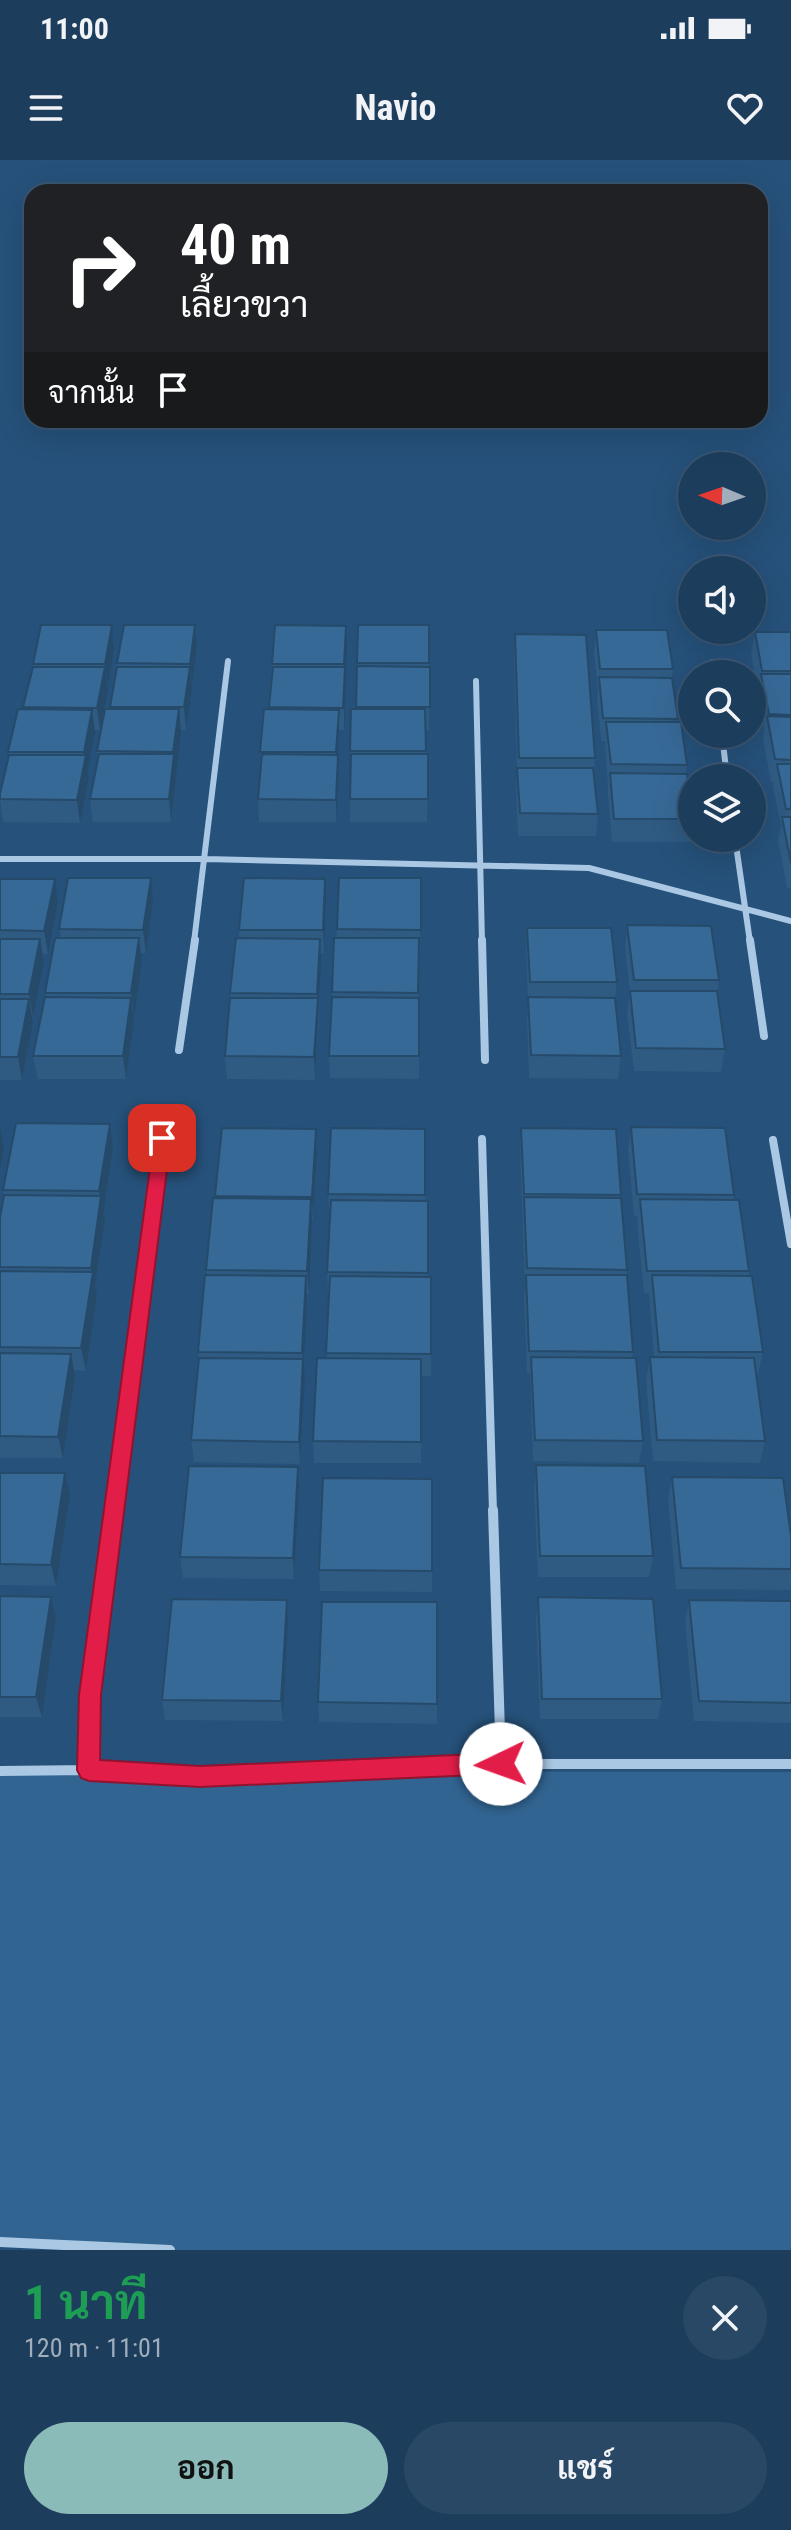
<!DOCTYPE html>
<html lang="th">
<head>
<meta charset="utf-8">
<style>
	body { margin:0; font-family:"Roboto Condensed",Sarabun,sans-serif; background:#294865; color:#f1f3f6; height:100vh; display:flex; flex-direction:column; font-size:30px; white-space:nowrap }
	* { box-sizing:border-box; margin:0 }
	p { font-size:26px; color:#a0aebb }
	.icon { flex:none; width:44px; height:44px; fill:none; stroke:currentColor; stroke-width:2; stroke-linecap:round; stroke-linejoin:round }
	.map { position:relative; height:2090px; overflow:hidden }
	.details { display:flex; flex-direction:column; background:#1c3d5c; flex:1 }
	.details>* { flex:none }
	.hud { position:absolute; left:24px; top:24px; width:744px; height:244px; border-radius:24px; box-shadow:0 8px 32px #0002,0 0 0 2px #3a5672; background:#202124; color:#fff; overflow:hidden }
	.needle { width:52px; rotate:272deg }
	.buttons { position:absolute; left:678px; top:292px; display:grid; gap:16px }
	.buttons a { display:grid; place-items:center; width:88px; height:88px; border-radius:50%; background:#1c3d5c; box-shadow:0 8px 32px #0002,0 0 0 2px #3a5672; font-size:40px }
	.pin { position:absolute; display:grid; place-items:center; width:68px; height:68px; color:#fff; margin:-34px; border-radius:16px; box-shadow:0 4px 12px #0006 }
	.me { position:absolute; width:88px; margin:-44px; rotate:267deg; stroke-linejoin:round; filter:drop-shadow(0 0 6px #0008) }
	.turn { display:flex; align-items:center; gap:28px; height:168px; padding:0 24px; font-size:36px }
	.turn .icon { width:104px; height:104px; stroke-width:2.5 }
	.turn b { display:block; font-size:56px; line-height:68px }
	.then { display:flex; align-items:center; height:76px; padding:0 24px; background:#0003; gap:16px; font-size:30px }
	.round { display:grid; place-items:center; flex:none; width:84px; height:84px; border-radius:42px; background:#294865 }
	.overview { display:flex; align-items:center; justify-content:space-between; height:136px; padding:0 24px }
	h1 { font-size:48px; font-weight:700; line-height:60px; color:#1e9e55 }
	.action { display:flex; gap:16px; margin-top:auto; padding:16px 24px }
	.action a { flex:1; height:92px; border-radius:48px; background:#8bbbb9; color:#111; font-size:32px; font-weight:700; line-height:92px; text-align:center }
	.action a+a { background:#294865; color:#f1f3f6 }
	.status { display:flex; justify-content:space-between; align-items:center; height:56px; padding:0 40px; background:#1c3d5c; direction:ltr }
	.status svg { height:22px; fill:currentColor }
	header { display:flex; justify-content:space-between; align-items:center; height:104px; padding:0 24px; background:#1c3d5c; font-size:36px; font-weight:700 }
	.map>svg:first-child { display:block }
</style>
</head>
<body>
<div class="status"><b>11:00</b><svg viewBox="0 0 49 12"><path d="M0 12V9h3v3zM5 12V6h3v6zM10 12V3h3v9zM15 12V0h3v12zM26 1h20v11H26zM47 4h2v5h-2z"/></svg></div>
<header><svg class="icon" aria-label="menu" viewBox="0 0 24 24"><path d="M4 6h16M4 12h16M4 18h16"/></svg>Navio<svg class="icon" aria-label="heart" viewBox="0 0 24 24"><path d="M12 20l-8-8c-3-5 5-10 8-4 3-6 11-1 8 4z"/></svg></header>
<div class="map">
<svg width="791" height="2090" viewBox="0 0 791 2090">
	<rect width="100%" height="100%" fill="#26517a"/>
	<!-- green -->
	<path fill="#316491" d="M0,1611l791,1v478h-621l-170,-8z"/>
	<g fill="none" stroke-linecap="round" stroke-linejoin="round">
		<!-- street-far2 -->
		<path stroke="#aac8e4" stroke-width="6" d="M713,502l1,12
			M476,521l6,261
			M722,574l5,44
			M735,678l15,104
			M0,699h206l383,9 202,53
			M194,782l34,-281"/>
		<!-- street-far1 -->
		<path stroke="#aac8e4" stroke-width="8" d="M482,780l3,120
			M750,780l14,96
			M179,890l16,-110
			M482,979l11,373
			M773,980l18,104
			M114,1352l48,-374"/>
		<!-- street -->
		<path stroke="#aac8e4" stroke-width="10" d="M114,1350l-24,185 -1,75 111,6 301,-12h290
			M493,1350l8,254
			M0,1611l89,-1
			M0,2082l170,8"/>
	</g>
	<!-- wall -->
	<path fill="#2f5a82" d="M112,465l2,23 -14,82h-6l-6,41 1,7 -9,45 -77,-1 -3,-23 9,-43 -1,-4 15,-43 10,-42v-3z
		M195,465l2,22 -5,42 -6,41h-5l-10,92h-78l-3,-23 8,-41 -1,-7 13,-42 7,-46z
		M358,465h71v105h-4l1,24h2l-1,68h-77v-71l6,-42z
		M346,466l-2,104h-5l-1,25 1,22 -3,45h-77l-1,-23 3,-37 -1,-10 9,-43 3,-45z
		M596,470l77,39 -1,10 6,43 9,43 -1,9 6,38v15l-2,15h-78l-4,-46v-10l-3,-45h-4l-4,-41 1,-10 -4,-38z
		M755,472h36v256h-4l-9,-48 3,-14 -8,-40 1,-4h-3l-8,-43 1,-9 -13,-76z
		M515,474l80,124 -1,15 4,41 -2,22h-78l-2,-46 1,-22 -3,-112z
		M421,718l-1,75h-1v126l-89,-1 -1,-22 3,-64 5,-63z
		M0,719h55l3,23 -10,52h-5l1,8 -11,55h-1l1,5 -11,58h-22z
		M153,741l-7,52h-5l1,8 -9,55 1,5 -8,58h-88l-5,-23 13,-59 -1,-4 16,-55 -2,-9z
		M326,742l-2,51h-4l-1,68 -4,59 -88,-1 -2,-23 5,-63 9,-55v-8z
		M627,765l92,55 -2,13 8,56 -4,23 -87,-1 -7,-57 3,-22 -5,-44z
		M527,768l90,54 -2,16 6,58 -3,23 -89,-1 -2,-58 1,-20 -2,-49z
		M631,967l103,68 -1,5 16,71 -1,5 15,76 -5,22h-2l9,67 -5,22 -107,-2 -7,-81 4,-23h4l-5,-64h-5l-7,-71 1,-6h-4l-6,-66z
		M521,968l100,67 12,157 -1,6 11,83 -4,22 -106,-2 -3,-88h-3l-3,-76 1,-10 -5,-136z
		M316,969l1,23 -4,68h-1l-3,74h-2l-3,69 1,18 -5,83 -106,-2 -3,-22 8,-79 -1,-9 17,-156z
		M425,969v72h3v76l3,77v22h-10v87h-107l-1,-22 14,-83 2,-64h-1l-1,-22 3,-55 -2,-23z
		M113,987l-9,63 1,9 -10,67 2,9 -11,76 -12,-1 1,6 -12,82h-63v-240l4,-21 -1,-7z
		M536,1305l117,91 -4,21h-111l-4,-90z
		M298,1307l1,22 -5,90 -111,-1 -3,-21z
		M0,1313h65l5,22 -14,91 -56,-1z
		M672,1317l119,59v50l-1,4 -114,-1 -8,-90z
		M319,1410l113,1v21l-112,-1z
		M0,1436l51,1 5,21 -14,99h-42z
		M538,1437l124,102 -4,20h-118l-4,-101z
		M287,1440l1,21 -5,100 -118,-1 -3,-20z
		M689,1440l102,1v122l-97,-2 -9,-100z
		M318,1542l119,2v20l-118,-2z"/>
	<!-- shaded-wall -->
	<path fill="#264a6a" d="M112,465l2,23 -6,38 -3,-22z
		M195,465l2,22 -5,39 -2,-22z
		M346,466l1,22 -3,82v-66z
		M105,507l3,23 -8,40 -3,-22z
		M190,507l2,22 -6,41 -2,-23z
		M179,549l2,23 -10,90 -2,-23z
		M92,550l3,22 -7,39 1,7 -9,45 -3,-23 8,-41 -1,-7z
		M339,550v22l-2,43 -1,-23z
		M338,595l1,22 -3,45v-22z
		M151,718l2,23 -7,52 -3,-23z
		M55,719l3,23 -10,52 -4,-23z
		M325,719l1,23 -2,51 -1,-23z
		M139,778l3,23 -8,55 -3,-23z
		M40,779l4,23 -11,55 -4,-23z
		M320,779l1,23 -6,118 -1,-23z
		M131,838l3,23 -8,58 -3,-23z
		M29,839l4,23 -11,58 -4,-23z
		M110,964l3,23 -9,63 1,9 -10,67 2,9 -11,76 -5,-23 11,-71 -1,-9 10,-68 -2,-9z
		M0,969l4,19 -4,20z
		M316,969l1,23 -4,68 -1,-23z
		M311,1039l1,23 -3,72 -2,-23z
		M306,1116l1,23 -3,64 1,18 -5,83 -1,-22z
		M71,1194l4,22 -12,82 -5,-21z
		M298,1307l1,22 -5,90 -1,-21z
		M65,1313l5,22 -14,91 -5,-21z
		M51,1437l5,21 -14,99 -6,-20z
		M287,1440l1,21 -5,100 -2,-20z"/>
	<!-- building -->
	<path fill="#376997" stroke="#264a6a" stroke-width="2" d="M41,465h71l-7,39h-72z
		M124,465h71l-5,39 -73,-1z
		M275,465l71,1 -2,38h-72z
		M358,465h71v38h-72z
		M596,470h71l6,39h-73z
		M755,472h36v39h-29z
		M515,474l71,1 9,123h-76z
		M357,506l73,1v40h-74z
		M33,507h72l-8,41 -74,-1z
		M117,507h73l-6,40h-74z
		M273,507h72l-2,41 -74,-1z
		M761,514h30v41l-22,-1z
		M599,517l73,1 6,41 -75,-1z
		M18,549l74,1 -8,42h-76z
		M105,549h74l-6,43 -76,-1z
		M264,549l75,1 -3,42h-76z
		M351,549h74l1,42h-76z
		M767,556l24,1v43l-16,-1z
		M606,562h75l6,43 -76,-1z
		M99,594h75l-5,45h-79z
		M262,594l76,1 -2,45 -78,-1z
		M351,594h77v45h-78z
		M9,595h77l-9,45 -77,-1v-5z
		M777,604h14v45h-5z
		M517,608h76l5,46 -78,-1z
		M610,613l77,1 5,45h-78z
		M782,657h9v46z
		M68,718h83l-8,52 -84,-1z
		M244,718l81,1 -2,51h-84z
		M339,718h82v52l-84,-1z
		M0,719h55l-11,52 -44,-1z
		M627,765l84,1 8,54h-85z
		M527,768h84l6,54h-87z
		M55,778h84l-8,55h-86z
		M236,778l84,1 -3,55 -87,-1z
		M334,778h85l-1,55 -86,-1z
		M0,779h40l-11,55h-29z
		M630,831h87l8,58 -89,-1z
		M45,837l86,1 -8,58h-90z
		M332,837l87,1v58h-90z
		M528,837l87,1 6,58 -90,-1z
		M230,838h88l-4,59 -89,-1z
		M0,839h29l-11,58h-18z
		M16,963l94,1 -11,67 -96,-1z
		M631,967l94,1 9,67 -97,-1z
		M222,968l94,1 -4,68 -97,-1z
		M331,968l94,1v66l-97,-1z
		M521,968l95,1 5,66 -97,-1z
		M4,1035l97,1 -10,72 -91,-1v-49z
		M524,1037l97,1 6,72 -100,-2z
		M213,1038l98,1 -4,72 -101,-1z
		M640,1039l99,1 10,71h-102z
		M331,1040l97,1v72l-101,-1z
		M0,1111l93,1 -12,76 -81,-1z
		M205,1115l101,1 -4,77 -104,-1z
		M526,1115h101l6,77 -104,-1z
		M652,1115l100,1 11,76h-104z
		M330,1116l101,1v77l-105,-1z
		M0,1193l71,1 -13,83 -58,-1z
		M531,1197l105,1 7,83 -108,-1z
		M650,1197l104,1 11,83 -108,-1z
		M199,1198l104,1 -4,83 -108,-2z
		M317,1198l104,1v83l-108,-1z
		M536,1305l109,1 8,90h-113z
		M189,1306l109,1 -5,91 -113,-1z
		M0,1313h65l-14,92 -51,-1z
		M672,1317l111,1 8,58v33l-110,-1z
		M323,1318l109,1v92l-113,-1z
		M0,1436l51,1 -15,100h-36z
		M538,1437l115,2 9,100h-120z
		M172,1439l115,1 -6,101 -119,-1z
		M689,1440l102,1v102l-92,-2z
		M322,1442h115v102l-119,-2z"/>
	<!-- route -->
	<path fill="#e11d48" stroke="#92132f" stroke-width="2" d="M162,972l9,6 -70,557 -1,65 100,6 301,-13 8,3 4,8 -4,7 -8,3 -301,13 -111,-6 -8,-3 -4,-8 2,-75 75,-557z"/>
</svg>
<div class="buttons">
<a><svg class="needle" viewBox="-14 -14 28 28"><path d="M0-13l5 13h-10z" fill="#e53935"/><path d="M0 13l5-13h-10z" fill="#a0aebb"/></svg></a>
<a><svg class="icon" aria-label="sound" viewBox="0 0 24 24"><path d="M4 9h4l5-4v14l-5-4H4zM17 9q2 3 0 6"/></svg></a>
<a><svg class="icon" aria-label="search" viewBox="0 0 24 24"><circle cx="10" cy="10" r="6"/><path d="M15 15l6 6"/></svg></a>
<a><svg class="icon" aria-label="layers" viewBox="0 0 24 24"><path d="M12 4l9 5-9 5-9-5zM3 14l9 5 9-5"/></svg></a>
</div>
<div class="pin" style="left:162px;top:978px;background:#d93025"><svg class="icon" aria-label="arrive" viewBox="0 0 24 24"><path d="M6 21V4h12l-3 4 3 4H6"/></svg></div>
<svg class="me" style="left:501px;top:1604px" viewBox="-20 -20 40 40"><circle r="19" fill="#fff"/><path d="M0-13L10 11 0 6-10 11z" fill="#e11d48"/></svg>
<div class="hud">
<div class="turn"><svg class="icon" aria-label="right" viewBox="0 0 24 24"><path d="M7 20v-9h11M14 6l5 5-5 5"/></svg><div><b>40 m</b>เลี้ยวขวา</div></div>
<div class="then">จากนั้น<svg class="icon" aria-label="arrive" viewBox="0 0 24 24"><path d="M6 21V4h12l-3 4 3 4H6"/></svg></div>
</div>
</div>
<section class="details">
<div class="overview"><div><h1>1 นาที</h1><p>120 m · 11:01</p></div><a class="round"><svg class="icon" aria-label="close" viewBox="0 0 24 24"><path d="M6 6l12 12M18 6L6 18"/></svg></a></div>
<div class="action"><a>ออก</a><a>แชร์</a></div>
</section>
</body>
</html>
